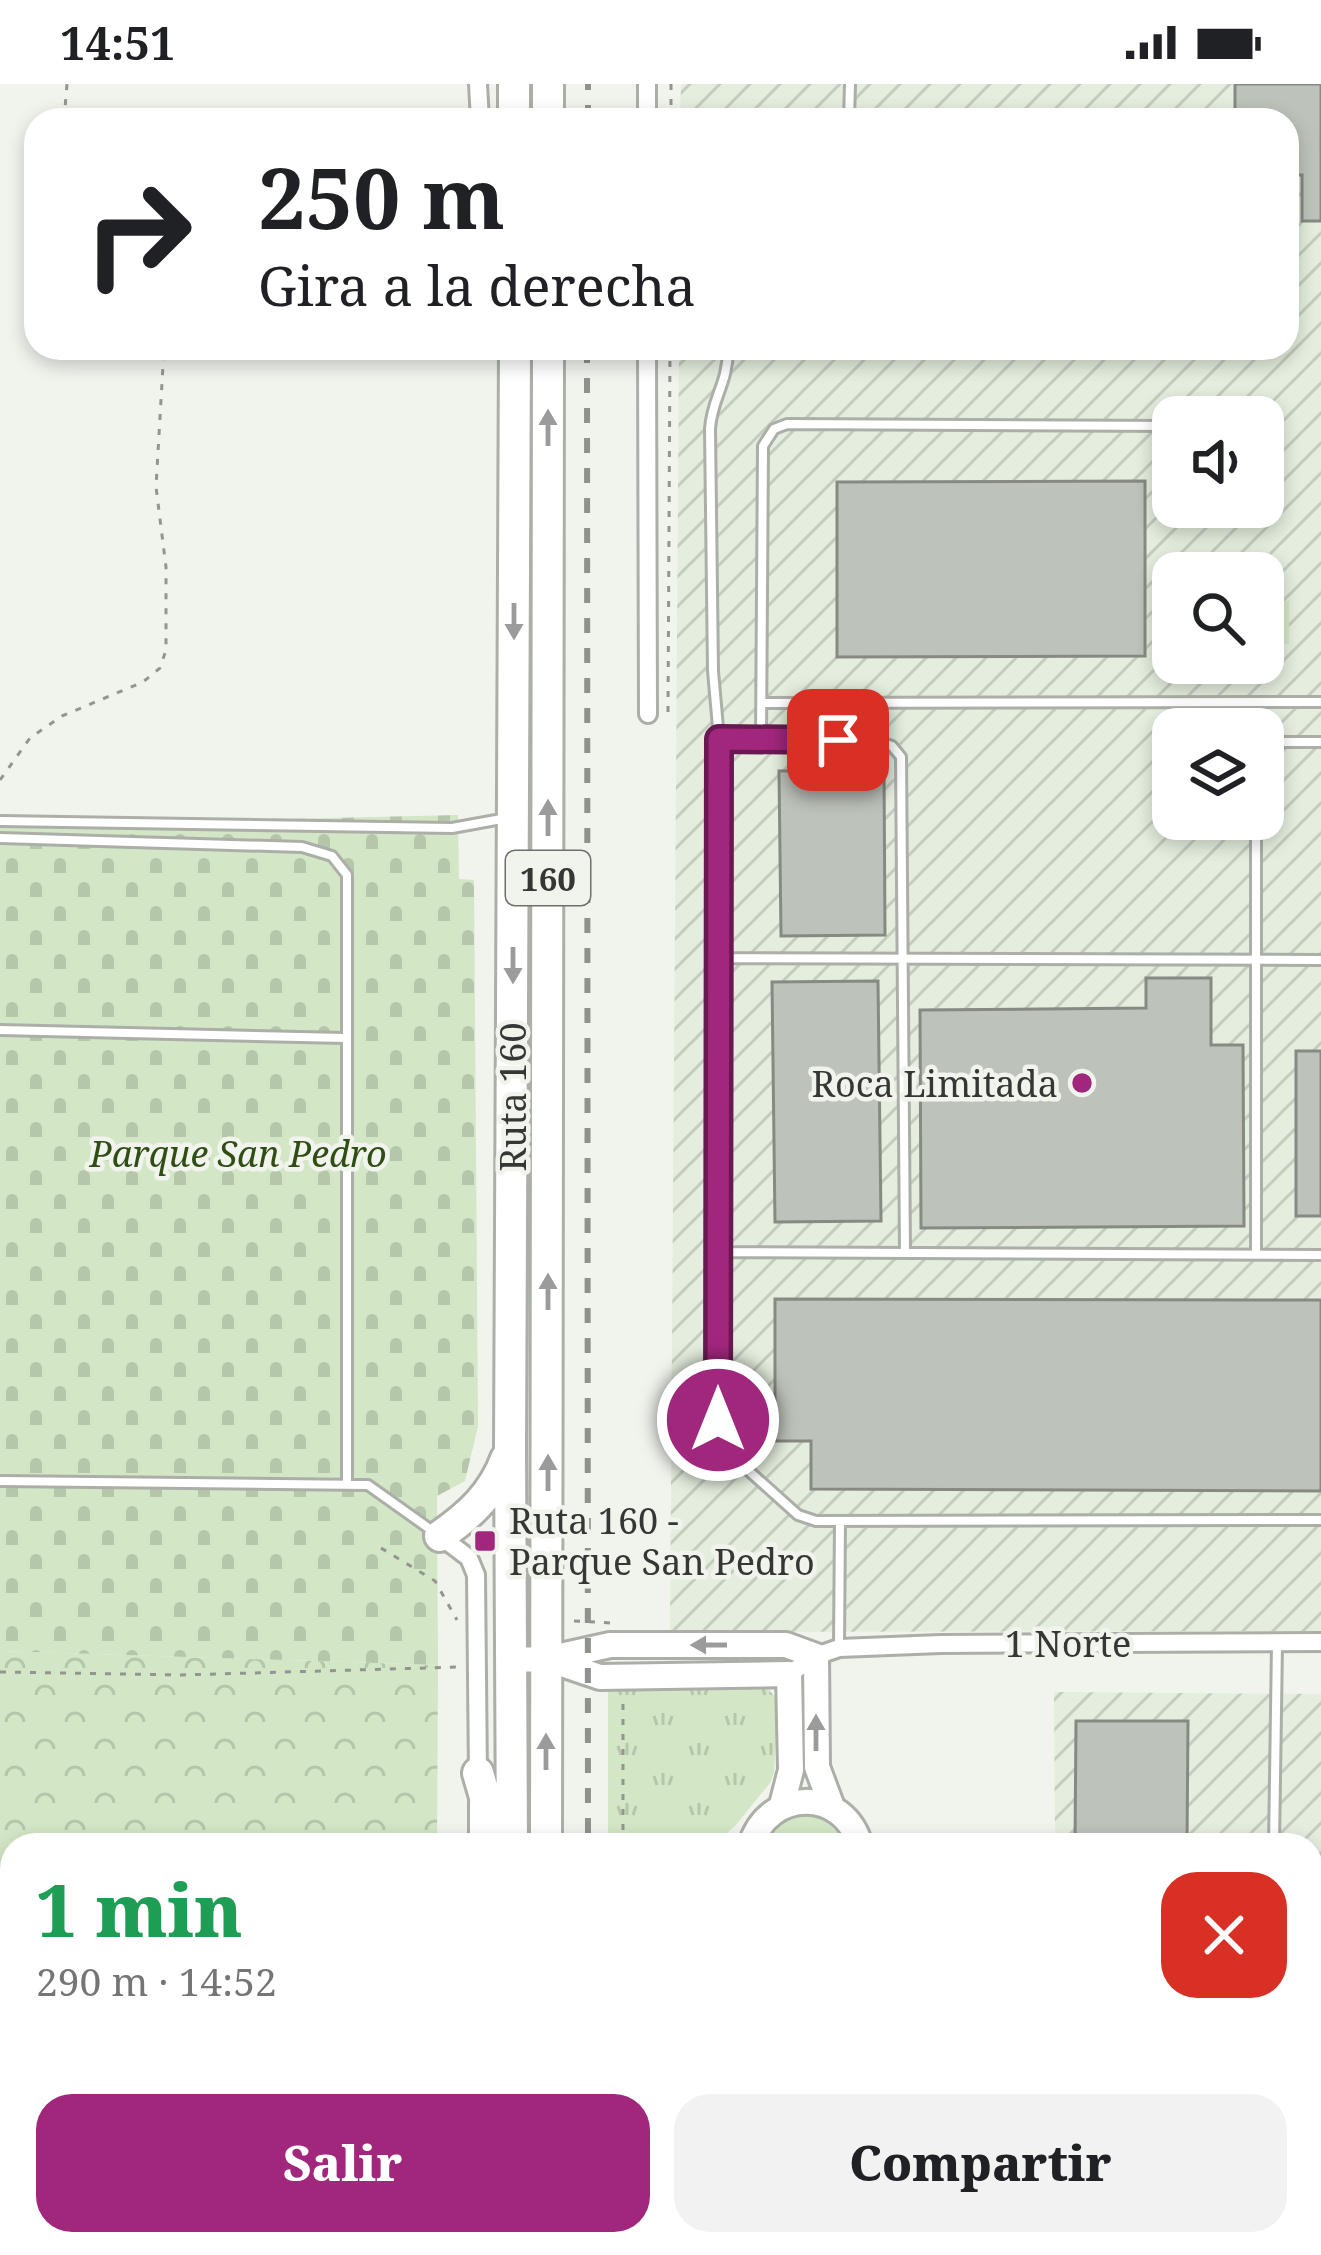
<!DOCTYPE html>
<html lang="es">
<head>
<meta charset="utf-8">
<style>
	body { margin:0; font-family:"Noto Serif",serif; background:#f2f2f2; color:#202124; height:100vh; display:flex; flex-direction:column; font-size:45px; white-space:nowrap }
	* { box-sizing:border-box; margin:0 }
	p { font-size:39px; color:#757577 }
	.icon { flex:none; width:66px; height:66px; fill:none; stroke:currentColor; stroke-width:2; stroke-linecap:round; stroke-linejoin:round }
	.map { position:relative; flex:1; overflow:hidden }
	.drawer { position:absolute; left:0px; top:1749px; width:1323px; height:423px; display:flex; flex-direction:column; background:#fff; border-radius:36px 36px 0 0; box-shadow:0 6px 18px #0003 }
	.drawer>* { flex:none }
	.guide { position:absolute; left:24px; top:24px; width:1275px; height:252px; border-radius:36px; box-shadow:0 6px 18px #0003; background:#fff; color:#202124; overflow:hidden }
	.fabs { position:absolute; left:1152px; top:312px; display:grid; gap:24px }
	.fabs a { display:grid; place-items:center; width:132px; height:132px; border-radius:24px; background:#fff; box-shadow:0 6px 18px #0003; font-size:60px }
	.pin { position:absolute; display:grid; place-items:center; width:102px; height:102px; color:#fff; margin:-51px; border-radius:24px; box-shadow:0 6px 18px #0006 }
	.me { position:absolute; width:132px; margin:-66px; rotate:0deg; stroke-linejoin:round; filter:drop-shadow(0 0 9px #0008) }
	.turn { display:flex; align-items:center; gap:42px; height:252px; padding:0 36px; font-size:54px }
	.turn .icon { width:156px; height:156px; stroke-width:2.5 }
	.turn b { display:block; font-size:84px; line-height:102px }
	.round { display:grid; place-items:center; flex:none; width:126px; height:126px; border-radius:36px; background:#f2f2f2 }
	.headline { display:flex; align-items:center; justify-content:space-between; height:204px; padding:0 36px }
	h1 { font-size:72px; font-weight:800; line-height:90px; color:#1e9e55 }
	.primary-button { display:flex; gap:24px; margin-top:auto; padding:24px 36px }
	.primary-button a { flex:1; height:138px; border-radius:36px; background:#a1277d; color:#fff; font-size:48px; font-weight:800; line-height:138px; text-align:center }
	.primary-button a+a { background:#f2f2f2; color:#202124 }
	.status { display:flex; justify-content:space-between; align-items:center; height:84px; padding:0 60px; background:#fff; direction:ltr }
	.status svg { height:33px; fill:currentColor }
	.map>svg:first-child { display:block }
</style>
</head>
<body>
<div class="status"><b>14:51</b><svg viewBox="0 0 49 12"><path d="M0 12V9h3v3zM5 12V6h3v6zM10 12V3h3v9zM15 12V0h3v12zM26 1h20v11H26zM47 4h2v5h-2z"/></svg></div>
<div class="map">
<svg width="1321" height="2171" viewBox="0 0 1321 2171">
	<defs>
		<pattern id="industrial-furrows" width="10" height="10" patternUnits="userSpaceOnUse" patternTransform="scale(3)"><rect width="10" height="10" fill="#e4edde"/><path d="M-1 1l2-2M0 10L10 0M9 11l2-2" fill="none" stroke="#c4ccbf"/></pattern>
		<pattern id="grass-tufts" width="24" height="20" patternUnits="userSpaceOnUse" patternTransform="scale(3)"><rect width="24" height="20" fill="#d3e6c5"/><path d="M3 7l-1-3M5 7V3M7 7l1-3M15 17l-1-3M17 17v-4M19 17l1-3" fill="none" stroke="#b6c6aa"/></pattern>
		<pattern id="forest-crowns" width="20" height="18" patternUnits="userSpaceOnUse" patternTransform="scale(3)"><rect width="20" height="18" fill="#d3e6c5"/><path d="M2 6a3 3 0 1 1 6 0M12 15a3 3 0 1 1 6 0" fill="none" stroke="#b6c6aa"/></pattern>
		<pattern id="cemetery-stones" width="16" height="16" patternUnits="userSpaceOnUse" patternTransform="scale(3)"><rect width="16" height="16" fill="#d3e6c5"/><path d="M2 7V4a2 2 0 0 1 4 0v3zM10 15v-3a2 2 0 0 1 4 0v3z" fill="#b6c6aa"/></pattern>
	</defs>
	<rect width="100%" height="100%" fill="#f0f4ed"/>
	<!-- industrial -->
	<path fill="url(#industrial-furrows)" fill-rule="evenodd" d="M681,0h640v1547l-651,1 9,-1284h608v-228h-607zM1173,333h90v90h-90zM1173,489h90v90h-90zM1173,645h90v90h-90z
		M1054,1608l267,2v417h-10v-266h-256z"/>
	<!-- grass -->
	<path fill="url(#grass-tufts)" d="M613,1603l155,2 10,11 -4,73 -4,10 -35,43 -22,19h-105v-155z
		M796,1729c25,1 42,8 50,32h-81l13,-22z"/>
	<!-- forest -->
	<path fill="url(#forest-crowns)" d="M0,1567l438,14 -1,180h-425v399h280l1,11h-293z"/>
	<!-- cemetery -->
	<path fill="url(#cemetery-stones)" d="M458,731l1,64 15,1 4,546 -13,55 -28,15 1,169 -438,-14v-833l199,3z"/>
	<!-- park -->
	<path fill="#d3e6c5" d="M1263,517h26v43h-26z"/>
	<!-- building -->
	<path fill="#bdc2ba" stroke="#868a83" stroke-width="3" d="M1235,0h86v137h-19v-46h-15v-55h-52z
		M1145,397v175l-308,1v-175z
		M884,686l1,165 -104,1 -2,-165z
		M1146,894h65v67h32l1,181 -323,2 -1,-218 226,-2z
		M878,897l3,240 -106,1 -3,-240z
		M1296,967h25v165h-25z
		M775,1215l546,1v191l-510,-2v-48h-36z
		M1076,1637h112l-1,124h-112z"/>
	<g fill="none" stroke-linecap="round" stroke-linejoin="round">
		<!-- lane casing -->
		<g stroke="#abafa8" stroke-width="14">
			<path id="lane" d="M849,36l1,-36
				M728,264c0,37 -16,49 -18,81l3,242 6,68 -1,681 2,19 10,15 68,61 18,6 505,-1
				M764,619l557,-1
				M719,655l157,2 16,5 9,11 4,496
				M761,655l2,-293 11,-17 13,-5 386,2
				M1263,664l11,-6h47
				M1256,735v435
				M0,737l452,7 55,-10
				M0,754l302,9 30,9 15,19v610
				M720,874l601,2
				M0,946l345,8
				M718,1168l603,3
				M0,1397l368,4 66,47
				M839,1562l1,-125
				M1274,1761l3,-201"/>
		</g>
		<!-- street casing -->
		<g stroke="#abafa8" stroke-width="22">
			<path id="street" d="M478,0l2,36
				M647,0v36
				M647,264l1,366
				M440,1452l29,22 7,17 2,202
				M789,1590l27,-18 23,-8 102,-4 380,-2
				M478,1761v-42
				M478,2160v11
				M1084,2160l9,11
				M1192,2171l17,-11"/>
		</g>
		<!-- secondary casing -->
		<g stroke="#abafa8" stroke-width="30">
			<path id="secondary" d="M547,1575l53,18 189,-3 2,96 -9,35
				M510,1576l37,-1 63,-14h176l30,11 1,111 15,40
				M751,1761c17,-57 93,-58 109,0
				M644,2160v11"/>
		</g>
		<!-- highway casing -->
		<g stroke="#abafa8" stroke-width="36">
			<path id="highway" d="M514,0v36
				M548,0v36
				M440,1452c30,-21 53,-42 66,-77
				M478,1689l21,72
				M512,1761l-2,-397 5,-1100
				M546,1761l2,-1497
				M514,2160v11
				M548,2160v11"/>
		</g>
		<!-- path -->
		<path stroke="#939590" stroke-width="3" stroke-dasharray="6 9" stroke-linecap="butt" d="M64,36l3,-36
			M671,36v-36
			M668,628l2,-364
			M0,696l30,-42 32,-22 81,-34 17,-14 6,-18v-83l-10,-80 8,-139
			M381,1464l54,33 22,39
			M574,1537l38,2
			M0,1588l181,3 279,-8
			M623,1761v-148
			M1157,2160l9,11
			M612,2171v-11"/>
		<!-- lane -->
		<use href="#lane" stroke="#fff" stroke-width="8"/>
		<!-- street -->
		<use href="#street" stroke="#fff" stroke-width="16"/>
		<!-- secondary -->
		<use href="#secondary" stroke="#fff" stroke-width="24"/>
		<!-- highway -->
		<use href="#highway" stroke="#fff" stroke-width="30"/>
		<!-- rail -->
		<path stroke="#8f918c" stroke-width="6" stroke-dasharray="15 15" stroke-linecap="butt" d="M588,36v-36
			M587,264l1,1497
			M586,2160v11"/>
	</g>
	<!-- one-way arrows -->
	<defs><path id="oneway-solid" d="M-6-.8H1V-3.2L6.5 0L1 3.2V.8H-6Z" transform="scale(3)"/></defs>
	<g fill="#9a9b9a">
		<use href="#oneway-solid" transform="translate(548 344) rotate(-90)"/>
		<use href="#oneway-solid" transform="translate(514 537) rotate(90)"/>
		<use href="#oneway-solid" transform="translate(548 734) rotate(-90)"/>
		<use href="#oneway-solid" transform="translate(513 881) rotate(90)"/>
		<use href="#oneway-solid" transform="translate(548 1208) rotate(-90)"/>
		<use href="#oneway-solid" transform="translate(548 1389) rotate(-90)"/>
		<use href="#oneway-solid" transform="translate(709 1561) rotate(180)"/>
		<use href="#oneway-solid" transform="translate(816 1649) rotate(-90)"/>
		<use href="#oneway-solid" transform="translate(546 1668) rotate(-90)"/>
	</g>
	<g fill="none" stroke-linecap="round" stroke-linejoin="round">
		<!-- route casing -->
		<g stroke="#691951" stroke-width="30">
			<path id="route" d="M718,1336l1,-681 119,1"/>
		</g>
		<!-- route -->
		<use href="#route" stroke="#a1277d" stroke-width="21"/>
	</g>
	<!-- markers -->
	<g fill="#a1277d" stroke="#f0f4ed" stroke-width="4.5">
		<circle cx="1082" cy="999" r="12"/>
		<rect x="473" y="1445" width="24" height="24" rx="6"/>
	</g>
	<g text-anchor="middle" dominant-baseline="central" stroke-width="9" stroke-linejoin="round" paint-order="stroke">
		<!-- shield labels -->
		<rect fill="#f0f4ed" stroke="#6e706c" stroke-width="3" x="506" y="767" width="84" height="54" rx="9"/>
		<g font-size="33" font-weight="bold" fill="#363734">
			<text x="548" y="794">160</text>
		</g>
		<!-- poi labels -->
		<g font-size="36" fill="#363734" stroke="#f0f4ed" text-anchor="end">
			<text x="1058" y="999">Roca Limitada</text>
			<text x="509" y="1436" text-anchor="start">Ruta 160 -<tspan x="509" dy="41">Parque San Pedro</tspan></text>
		</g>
		<!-- street labels -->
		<g font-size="36" fill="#363734" stroke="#f0f4ed">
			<text transform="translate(512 1013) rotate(-90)">Ruta 160</text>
			<text x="1068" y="1559">1 Norte</text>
		</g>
		<!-- park labels -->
		<g font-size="36" font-style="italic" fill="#304d15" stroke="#f0f4ed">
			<text x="238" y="1069">Parque San Pedro</text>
		</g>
	</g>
</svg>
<div class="fabs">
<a><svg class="icon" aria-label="sound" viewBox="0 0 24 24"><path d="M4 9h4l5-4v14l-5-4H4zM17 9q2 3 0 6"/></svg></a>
<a><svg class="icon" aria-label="search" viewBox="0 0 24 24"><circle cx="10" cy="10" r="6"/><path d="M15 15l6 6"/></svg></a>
<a><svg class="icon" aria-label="layers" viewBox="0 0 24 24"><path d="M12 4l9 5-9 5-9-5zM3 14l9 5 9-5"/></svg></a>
</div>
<div class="pin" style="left:838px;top:656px;background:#d93025"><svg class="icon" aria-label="arrive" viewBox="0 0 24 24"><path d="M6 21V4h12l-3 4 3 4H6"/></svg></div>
<svg class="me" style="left:718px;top:1336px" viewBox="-20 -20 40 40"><circle r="17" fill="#a1277d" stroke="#fff" stroke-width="3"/><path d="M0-11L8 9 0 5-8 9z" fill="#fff"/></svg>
<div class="guide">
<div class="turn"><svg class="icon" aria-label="right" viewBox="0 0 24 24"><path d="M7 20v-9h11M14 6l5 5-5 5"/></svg><div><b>250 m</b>Gira a la derecha</div></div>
</div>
<section class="drawer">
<div class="headline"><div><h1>1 min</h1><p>290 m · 14:52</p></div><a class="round" style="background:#d93025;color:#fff"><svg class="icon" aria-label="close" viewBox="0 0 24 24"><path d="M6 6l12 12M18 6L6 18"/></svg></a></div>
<div class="primary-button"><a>Salir</a><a>Compartir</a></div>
</section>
</div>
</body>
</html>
